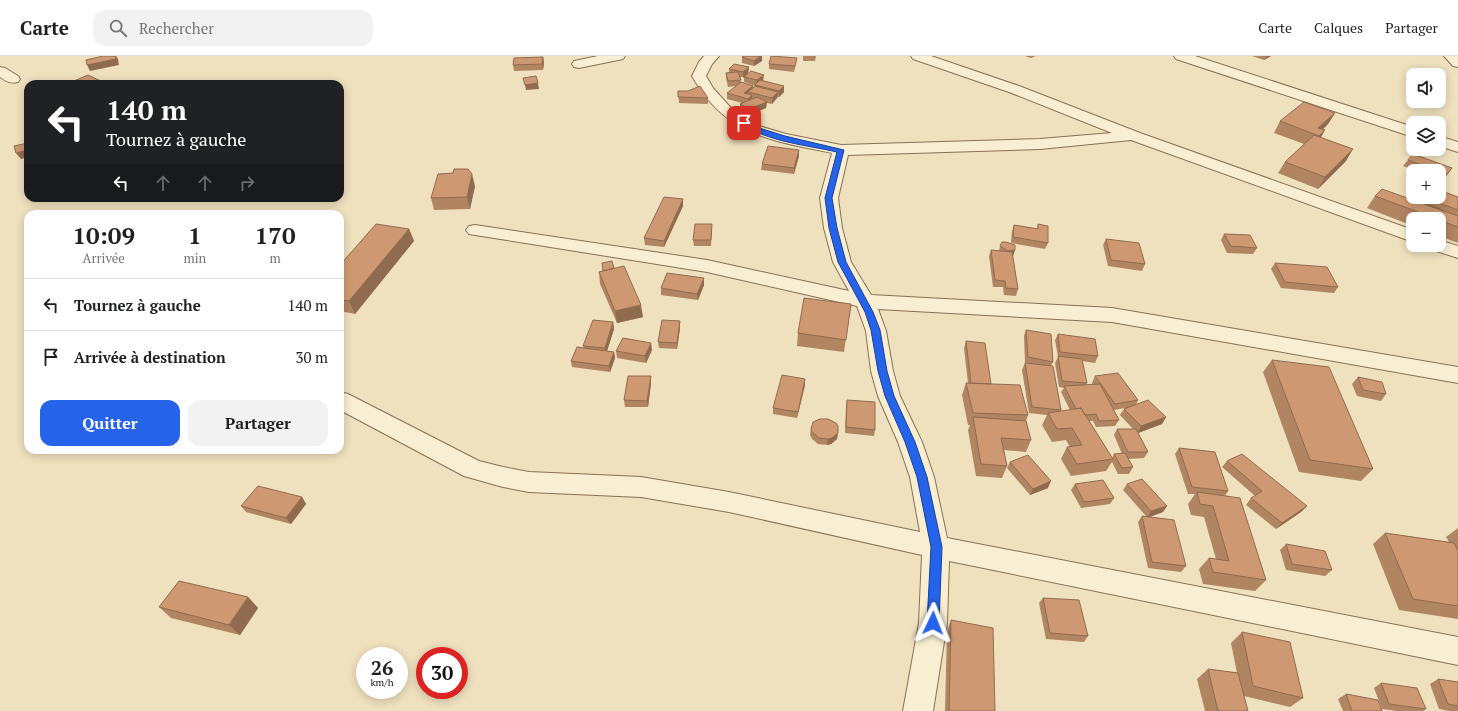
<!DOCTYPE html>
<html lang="fr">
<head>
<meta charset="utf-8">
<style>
	body { margin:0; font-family:"PT Serif",serif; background:#f2f2f2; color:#202124; height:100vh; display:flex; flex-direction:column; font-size:15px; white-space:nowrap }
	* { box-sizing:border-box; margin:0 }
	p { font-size:13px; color:#757577 }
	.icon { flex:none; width:22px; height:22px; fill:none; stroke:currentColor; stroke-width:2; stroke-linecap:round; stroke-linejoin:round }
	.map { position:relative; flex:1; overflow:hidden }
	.side { position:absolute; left:24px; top:154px; width:320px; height:244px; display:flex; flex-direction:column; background:#fff; border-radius:12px; box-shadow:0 2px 10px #0003 }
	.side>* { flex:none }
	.banner { position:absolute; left:24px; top:24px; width:320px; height:122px; border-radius:12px; box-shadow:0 2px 10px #0003; background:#202124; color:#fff; overflow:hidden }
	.fabs { position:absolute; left:1406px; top:12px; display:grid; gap:8px }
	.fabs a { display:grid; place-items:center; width:40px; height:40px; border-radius:8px; background:#fff; box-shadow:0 2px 10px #0003; font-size:20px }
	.speed { position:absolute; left:356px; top:591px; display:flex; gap:8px; font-size:20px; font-weight:700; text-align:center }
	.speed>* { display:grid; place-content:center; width:52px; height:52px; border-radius:50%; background:#fff; box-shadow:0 2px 10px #0003; line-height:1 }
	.speed small { font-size:10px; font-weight:400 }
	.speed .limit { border:6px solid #d22; background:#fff; color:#111 }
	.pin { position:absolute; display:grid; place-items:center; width:34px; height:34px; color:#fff; margin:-17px; border-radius:8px; box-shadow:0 2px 6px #0006 }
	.me { position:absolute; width:44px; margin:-22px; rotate:2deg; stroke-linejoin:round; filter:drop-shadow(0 0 3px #0008) }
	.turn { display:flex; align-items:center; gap:14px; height:84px; padding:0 16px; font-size:18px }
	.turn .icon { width:52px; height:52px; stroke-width:2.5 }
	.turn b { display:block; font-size:28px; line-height:34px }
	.lanes { display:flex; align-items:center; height:38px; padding:0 16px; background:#0003; justify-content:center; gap:20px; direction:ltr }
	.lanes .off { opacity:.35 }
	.eta { display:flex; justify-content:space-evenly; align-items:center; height:68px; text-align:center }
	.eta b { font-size:24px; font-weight:800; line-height:28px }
	.primary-button { display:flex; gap:8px; margin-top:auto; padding:8px 16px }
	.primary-button a { flex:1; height:46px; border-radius:12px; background:#2563eb; color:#fff; font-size:16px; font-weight:800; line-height:46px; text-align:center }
	.primary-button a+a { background:#f2f2f2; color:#202124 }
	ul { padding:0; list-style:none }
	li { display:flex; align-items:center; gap:12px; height:52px; padding:0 16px; border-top:1px solid #e0e0e0 }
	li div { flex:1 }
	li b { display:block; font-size:15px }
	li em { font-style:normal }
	header { display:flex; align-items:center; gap:24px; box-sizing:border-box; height:56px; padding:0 20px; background:#fff; border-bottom:1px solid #e0e0e0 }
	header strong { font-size:19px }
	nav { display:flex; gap:22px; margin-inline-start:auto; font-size:14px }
	.search { width:280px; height:36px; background:#f2f2f2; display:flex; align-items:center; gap:10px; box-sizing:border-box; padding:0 14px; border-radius:12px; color:#757577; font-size:15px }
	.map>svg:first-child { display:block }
</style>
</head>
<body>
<header>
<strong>Carte</strong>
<div class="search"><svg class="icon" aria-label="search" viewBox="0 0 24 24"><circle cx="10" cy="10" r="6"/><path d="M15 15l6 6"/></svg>Rechercher</div>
<nav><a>Carte</a><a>Calques</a><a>Partager</a></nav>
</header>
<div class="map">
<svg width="1458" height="655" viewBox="0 0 1458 655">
	<rect width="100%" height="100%" fill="#efe0be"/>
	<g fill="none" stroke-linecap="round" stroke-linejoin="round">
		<!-- minor casing -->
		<g stroke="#877156" stroke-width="2">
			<path id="minor" d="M598,0h27l-2,3 -44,9 -5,-1 -2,-3 2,-3z
				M704,0h15l-7,8 -6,12 7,12 18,20 28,18 27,8 55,11 199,-6 72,-6 -103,-41 -96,-33 -2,-3h20l88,30 121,47 273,97v12l-282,-102 -91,9 -192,6 -10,43 4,30 9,34 20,33 241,13 346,59v16l-346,-61 -234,-13 8,22 7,40 7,25 22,46 12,35 13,61 511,99v28l-509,-104 -2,62 -14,88h-30l16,-88 3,-68 -193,-43 -88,-15 -112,-5 -26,-5 -39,-11 -124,-66v-18l8,2 131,67 24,6 26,5 112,5 88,15 191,40 -10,-55 -12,-35 -20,-46 -7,-25 -5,-40 -9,-25 -150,-34 -232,-37 -6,-1 -3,-4 3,-4 6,-1 232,35 142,31 -16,-29 -9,-34 -4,-30 12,-45c-62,-13 -106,-17 -140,-77l7,-14z
				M1174,0h21l218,71v10l-237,-78z
				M1444,0h14v11l-5,-1z
				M0,11l5,1 13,8 2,3 -2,3c-8,2 -12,-1 -18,-5z
				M1439,80l19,6v10l-19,-6z
				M1439,184l19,6v12l-28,-9 -2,-4h11z"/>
		</g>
		<!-- minor -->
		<use href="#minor" fill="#f9eed1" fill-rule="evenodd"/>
	</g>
	<!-- wall -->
	<path fill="#b18462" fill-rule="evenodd" d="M803,0h13l-1,5h-12z
		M1025,0h11l-5,2z
		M1252,0h19l-7,4z
		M543,1l1,6 -1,7 -29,1 -1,-6z
		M742,1l20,4 -8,5 -12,-3z
		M769,8h27l-2,8 -25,-3z
		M749,11l-1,6 15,8 21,5v6l-5,5h-1l-1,1 -5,6 -5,-1 -1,5 -17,7 -9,-5v-6l2,-1 -15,-4v-6l9,-7 -8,1 -2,-9v-5l3,-1v-3zM740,21h4v5l11,4 -3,2 1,-2 -12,-4z
		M74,25l30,3h-28z
		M678,35l30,7v6l-29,-1z
		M1335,57l-7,11 -6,6h3l-4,7 25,24 -28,28 -40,-16 7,-11 19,-18 -30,-11 6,-12z
		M799,100l-5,18 -33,-4 1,-6z
		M1408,104l44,8 -10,12 -3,-1v-8h-22l-14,-5z
		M475,130l-5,23 -36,1 -3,-12z
		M1375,140l49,8 5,-7h29v46l-19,-7v-17h-26v7l-46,-18z
		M683,143v7l-19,41 -19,-2 -1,-7z
		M712,168l-1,22h-17l-1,-6z
		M1038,168l10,19 -3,6 -34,-6 1,-12 2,-6 23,4z
		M409,173l5,12 -59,73 -15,-3v-46z
		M1224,178l33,14 -4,6 -26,-1 -6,-13z
		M1106,183l39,25 -3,7 -34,-5 -5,-21z
		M1000,190l15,4 -2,6 5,33 -2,7 -12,-1 -1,-8h-10l-4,-31 2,-6 8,1z
		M602,207l12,5 29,49 -26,6 -17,-39 -1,-12 4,-1z
		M1275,207l63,24 -4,6 -53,-5 -10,-19z
		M704,229l-6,15 -37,-5v-7z
		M851,248l-7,48 -47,-6 1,-13z
		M613,266l1,7 -7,22 7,1 1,6 -5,14 -38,-5 -1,-6 13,-14 -1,-1z
		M680,272l-3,21 -18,-1 -1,-6z
		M1026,274l27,32 -2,4 10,44v1l9,-1 -9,-18 3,-4 -5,-1 -4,-24 3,-6 -3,-17 3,-6 40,22 -3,7 -13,-2 5,22 -1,2h7l-1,-2 3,-7 43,24 -2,5 30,12 -4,7 -24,9 10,19 -4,6 -16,1 5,8 -4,7h-11l-6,-12 -6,9 -35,5 -10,-17 6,-12h3l-4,-7 -14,2 -10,-17 5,-10 -18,-2 -7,-43 3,-7 -1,-27zM1125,352l-1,1 -4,6 13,14h-16l-3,6 8,19h-8l-2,4 -23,-37h4l3,6 19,-1 4,-6 -5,-10z
		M966,285l25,43 37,31 -2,6 5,19 -5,12 -22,-2 3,16 -5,12 -26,-2 -8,-46 2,-5h-2l-6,-30 4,-12h2l-4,-35z
		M652,294l-6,13 -29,-5 -1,-7z
		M1272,304l101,109 -12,12 -62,-9 -36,-100z
		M651,320v7l-3,24h-23l-1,-7z
		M1358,321l28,17 -5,7 -24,-5 -5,-12z
		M805,329l-8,33 -24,-4v-6z
		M847,344l28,30 -1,6 -29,-3 1,-27z
		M811,373l27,4 -1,6 -6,5 -4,1 -9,-1 -6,-5 -2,-4z
		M1179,392l49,43 -3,5 41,84 -11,11 -52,-7 -4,-15 10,-11 7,1 -12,-42 -13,-2 -3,-11 7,-10h-7l-13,-40z
		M1227,405l80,45 -6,6 -25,17 -30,-24 5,-7 4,-2 -33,-29z
		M1010,406l38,26 -18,7 -23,-27z
		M1075,428l39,14 -4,6 -29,4 -10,-18z
		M1127,428l40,22 -4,6 -14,5 37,49 -5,6 -33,-4 -10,-46 4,-6h4l-23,-26z
		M302,441l4,7 -15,20 -45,-12 -5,-6z
		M1458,472v91l-59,-9 -26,-66 12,-11 64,9 -3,-5z
		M1286,488l46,26 -7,6 -39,-6 -6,-20z
		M248,541l10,11 -18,27 -69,-17 -12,-11z
		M1043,542l45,38 -4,6 -38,-3 -7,-36z
		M951,564l44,91h-50l2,-80z
		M1242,576l61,66 -13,9 -46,-11 4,15h-43l-8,-32 11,-10 29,4 -6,-30z
		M1438,623l20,3v29h-9l-10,-2 -9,-25z
		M1381,627l45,26 -3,2h-27l-14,-2 -8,-21z
		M1346,638l36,17h-39l-5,-12z"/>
	<!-- shaded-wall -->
	<path fill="#906b50" d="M115,0h1l2,3 1,6 -29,6 -3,-6z
		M760,0h2v5l-8,5v-5z
		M1267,0h4l-7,4z
		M543,1l1,6 -1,7 -1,-6z
		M749,11l-1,6 -5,5v-6z
		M764,19l-1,6 -7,4 1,-5z
		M103,26l1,2h-7z
		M538,27l1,6 -13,1 -1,-5z
		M753,30l-1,6h-4v3l-4,-2z
		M784,30v6l-5,5v-6z
		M778,36l-1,6 -5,6v-6z
		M752,39v6l-4,4v-6z
		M767,46l-1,6 -17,7v-6z
		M1335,57l-7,11 -11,11 1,-7z
		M1325,74l-7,12 -6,5 7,-11z
		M1353,93l-7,12 -28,28 7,-12z
		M28,94v7l-7,2 -5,-6z
		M799,94v6l-5,18v-6z
		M1452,112l-4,6 -6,6z
		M472,118l3,12 -5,23 -3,-12z
		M683,143v7l-19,41v-6z
		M409,173l5,12 -59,73 -6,-13z
		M1015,194l-2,6 -5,-5z
		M704,222v7l-6,15 -1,-6z
		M641,249l2,12 -26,6 -2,-12z
		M680,265v7l-3,21v-6z
		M613,266l1,7 -8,25 -1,-6z
		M651,287l1,7 -6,13 -1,-7z
		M614,296l1,6 -5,14 -1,-6z
		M651,320v7l-3,24 -1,-6z
		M805,323v6l-8,33 1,-6z
		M1166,361l-4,7 -24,9 3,-7z
		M838,377l-1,6 -6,5 -4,1 1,-6z
		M1051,425l-3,7 -18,7 3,-6z
		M302,441l4,7 -15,20 -5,-6z
		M1167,450l-4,6 -16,6 4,-7z
		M1307,450l-6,6 -25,17 6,-6z
		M248,541l10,11 -18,27 -11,-10z"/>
	<!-- building -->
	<path fill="#ce9972" stroke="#906b50" d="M103,0h12l1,3 -29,6 -1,-5z
		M744,0h16l-6,5 -12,-4z
		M771,0l26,2 -2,8 -26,-2z
		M543,1l-1,7 -29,1 1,-7z
		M734,8l15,3 -6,5 -14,-3z
		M751,15l13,4 -7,5 -13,-3z
		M738,16l3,8 -13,1 -2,-8z
		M88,19l15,7 -6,2h-16l-7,-3z
		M536,20l2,7 -13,2 -2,-7z
		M760,24l24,6 -5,5 -24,-6z
		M741,26l12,4 -9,7 8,2 -4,4 -21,-6z
		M700,30l8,12 -30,-1v-6h10z
		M755,30l23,6 -6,6 -24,-6z
		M757,41l10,5 -18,7 -9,-5z
		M1304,46l31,11 -17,15 7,2 -6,6 -39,-15z
		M1314,79l39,14 -28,28 -40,-15z
		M28,87v7l-12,3 -2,-7z
		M768,90l31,4 -5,18 -32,-4z
		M1413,98l39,14 -5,6 -39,-14z
		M454,113h14l4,5 -5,23 -36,1 7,-24 15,-1z
		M1382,133l76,27v11l-19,-7v-1h-2l-62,-23z
		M1439,134l19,7v13l-30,-11 2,-2h9z
		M664,141l19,2 -19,42 -20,-3z
		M1426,147l18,8 -19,-7z
		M376,168l33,5 -60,72 -9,-1v-35z
		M695,168h17l-1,16h-18z
		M1038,168l10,2v17l-35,-6 1,-12 24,4z
		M1224,178l26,1 7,13 -26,-2z
		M1106,183l33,4 6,21 -34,-4z
		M1002,186h4l9,3v5l-7,1 -8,-5z
		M991,194l21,2 6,37 -12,-1 -1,-7 -10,-1z
		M612,205l2,7 -11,3 -1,-8z
		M1275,207l52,4 11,20 -53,-5z
		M624,210l17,39 -26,6 -16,-39z
		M667,217l37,5 -7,16 -36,-6z
		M804,242l47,6 -5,36 -48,-7z
		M593,264l20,2 -8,26 -22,-2z
		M662,264l18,1 -3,22 -19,-1z
		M1026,274l25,4 2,28 -25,-5z
		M1058,278l37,5 3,17 -38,-4z
		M623,282l28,5 -6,13 -29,-5z
		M966,285l19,2 6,41 -20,-1z
		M577,291l37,5 -5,14 -38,-5z
		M1058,300l24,3 5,24 -25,-2z
		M1272,304l57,7 44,102 -63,-9z
		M1025,307l28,3 8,44 -29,-3z
		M1118,317l20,27 -23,4 -20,-28z
		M782,319l23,4 -7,33 -25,-4z
		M628,320h23l-4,25 -23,-1z
		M1358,321l24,5 4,12 -23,-4z
		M966,327l54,2 8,30 -55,-2z
		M1100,328l19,36 -20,1 -3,-7 -11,1 -4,-7 -5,1 -12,-23z
		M847,344l28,2v28l-29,-3z
		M1148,344l18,17 -25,9 -17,-17z
		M1081,352l32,51 -36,5 -10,-17 15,-2 -10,-17 -15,1 -9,-16z
		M973,361l53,4 5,19 -30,-2 6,28 -26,-2z
		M820,363h8l8,4 2,3v7l-6,5 -4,1 -9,-1 -7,-6 -1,-3 2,-7z
		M1117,373h19l12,23h-20z
		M1179,392l36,4 13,39 -36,-4z
		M1125,397l8,14 -11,1 -8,-14z
		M1242,398l65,52 -25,17 -31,-25 11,-7 -35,-30z
		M1028,399l23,26 -18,8 -23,-27z
		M1142,423l25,27 -16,5 -24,-27z
		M1103,424l11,18 -30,4 -9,-18z
		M258,430l44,11 -16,21 -45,-12z
		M1197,436l43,6 26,82 -53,-8 -4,-14 20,3 -16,-55 -13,-2z
		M1142,460l32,4 12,46 -34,-4z
		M1385,477l69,10 4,8v55l-45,-7z
		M1286,488l39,7 7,19 -40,-6z
		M179,525l69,16 -19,28 -70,-18z
		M1043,542l36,2 9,36 -38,-3z
		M951,564l42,8 2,83h-46z
		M1242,576l48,10 13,56 -50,-12z
		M1208,613l30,4 10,38h-30z
		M1438,623l20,3v24l-10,-2z
		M1381,627l36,5 9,21 -37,-5z
		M1346,638l32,6 4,11h-30z"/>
	<!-- route -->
	<path fill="#2563eb" stroke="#184099" d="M742,65h5l9,6 29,9 59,14 -12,48 5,30 9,34 27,50 7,18 7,41 7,25 21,46 12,35 15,70 -3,76 -2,4 -4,2 -4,-2 -2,-4 4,-76 -14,-70 -12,-35 -20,-46 -7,-25 -7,-41 -6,-18 -27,-50 -9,-34 -4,-30 12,-46c-31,-7 -68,-10 -95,-28z"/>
</svg>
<div class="fabs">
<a><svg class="icon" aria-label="sound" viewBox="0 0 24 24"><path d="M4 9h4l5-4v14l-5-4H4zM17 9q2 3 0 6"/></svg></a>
<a><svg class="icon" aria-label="layers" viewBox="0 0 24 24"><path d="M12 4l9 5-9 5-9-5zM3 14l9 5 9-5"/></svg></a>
<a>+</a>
<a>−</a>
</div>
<div class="speed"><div>26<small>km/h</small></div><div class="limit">30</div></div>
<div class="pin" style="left:744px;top:67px;background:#d93025"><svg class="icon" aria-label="arrive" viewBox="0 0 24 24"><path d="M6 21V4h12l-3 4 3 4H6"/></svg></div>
<svg class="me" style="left:933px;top:567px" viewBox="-20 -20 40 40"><path d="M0-17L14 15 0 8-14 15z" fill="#2563eb" stroke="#fff" stroke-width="4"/></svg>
<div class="banner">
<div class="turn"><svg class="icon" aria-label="left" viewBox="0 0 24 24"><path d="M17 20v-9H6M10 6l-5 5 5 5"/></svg><div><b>140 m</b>Tournez à gauche</div></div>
<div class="lanes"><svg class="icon" aria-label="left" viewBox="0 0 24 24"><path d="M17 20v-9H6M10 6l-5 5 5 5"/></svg><svg class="icon off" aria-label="ahead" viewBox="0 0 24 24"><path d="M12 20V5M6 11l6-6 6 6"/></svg><svg class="icon off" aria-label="ahead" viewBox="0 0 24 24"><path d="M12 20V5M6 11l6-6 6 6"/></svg><svg class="icon off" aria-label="right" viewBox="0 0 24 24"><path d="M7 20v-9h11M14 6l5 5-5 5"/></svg></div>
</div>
<section class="side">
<div class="eta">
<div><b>10:09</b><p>Arrivée</p></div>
<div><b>1</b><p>min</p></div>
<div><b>170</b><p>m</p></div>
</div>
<ul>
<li><svg class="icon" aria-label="left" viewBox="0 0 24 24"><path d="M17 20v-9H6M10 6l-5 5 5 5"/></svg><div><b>Tournez à gauche</b></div><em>140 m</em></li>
<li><svg class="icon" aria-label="arrive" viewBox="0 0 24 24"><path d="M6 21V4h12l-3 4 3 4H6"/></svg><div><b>Arrivée à destination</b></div><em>30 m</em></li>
</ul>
<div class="primary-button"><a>Quitter</a><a>Partager</a></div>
</section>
</div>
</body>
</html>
